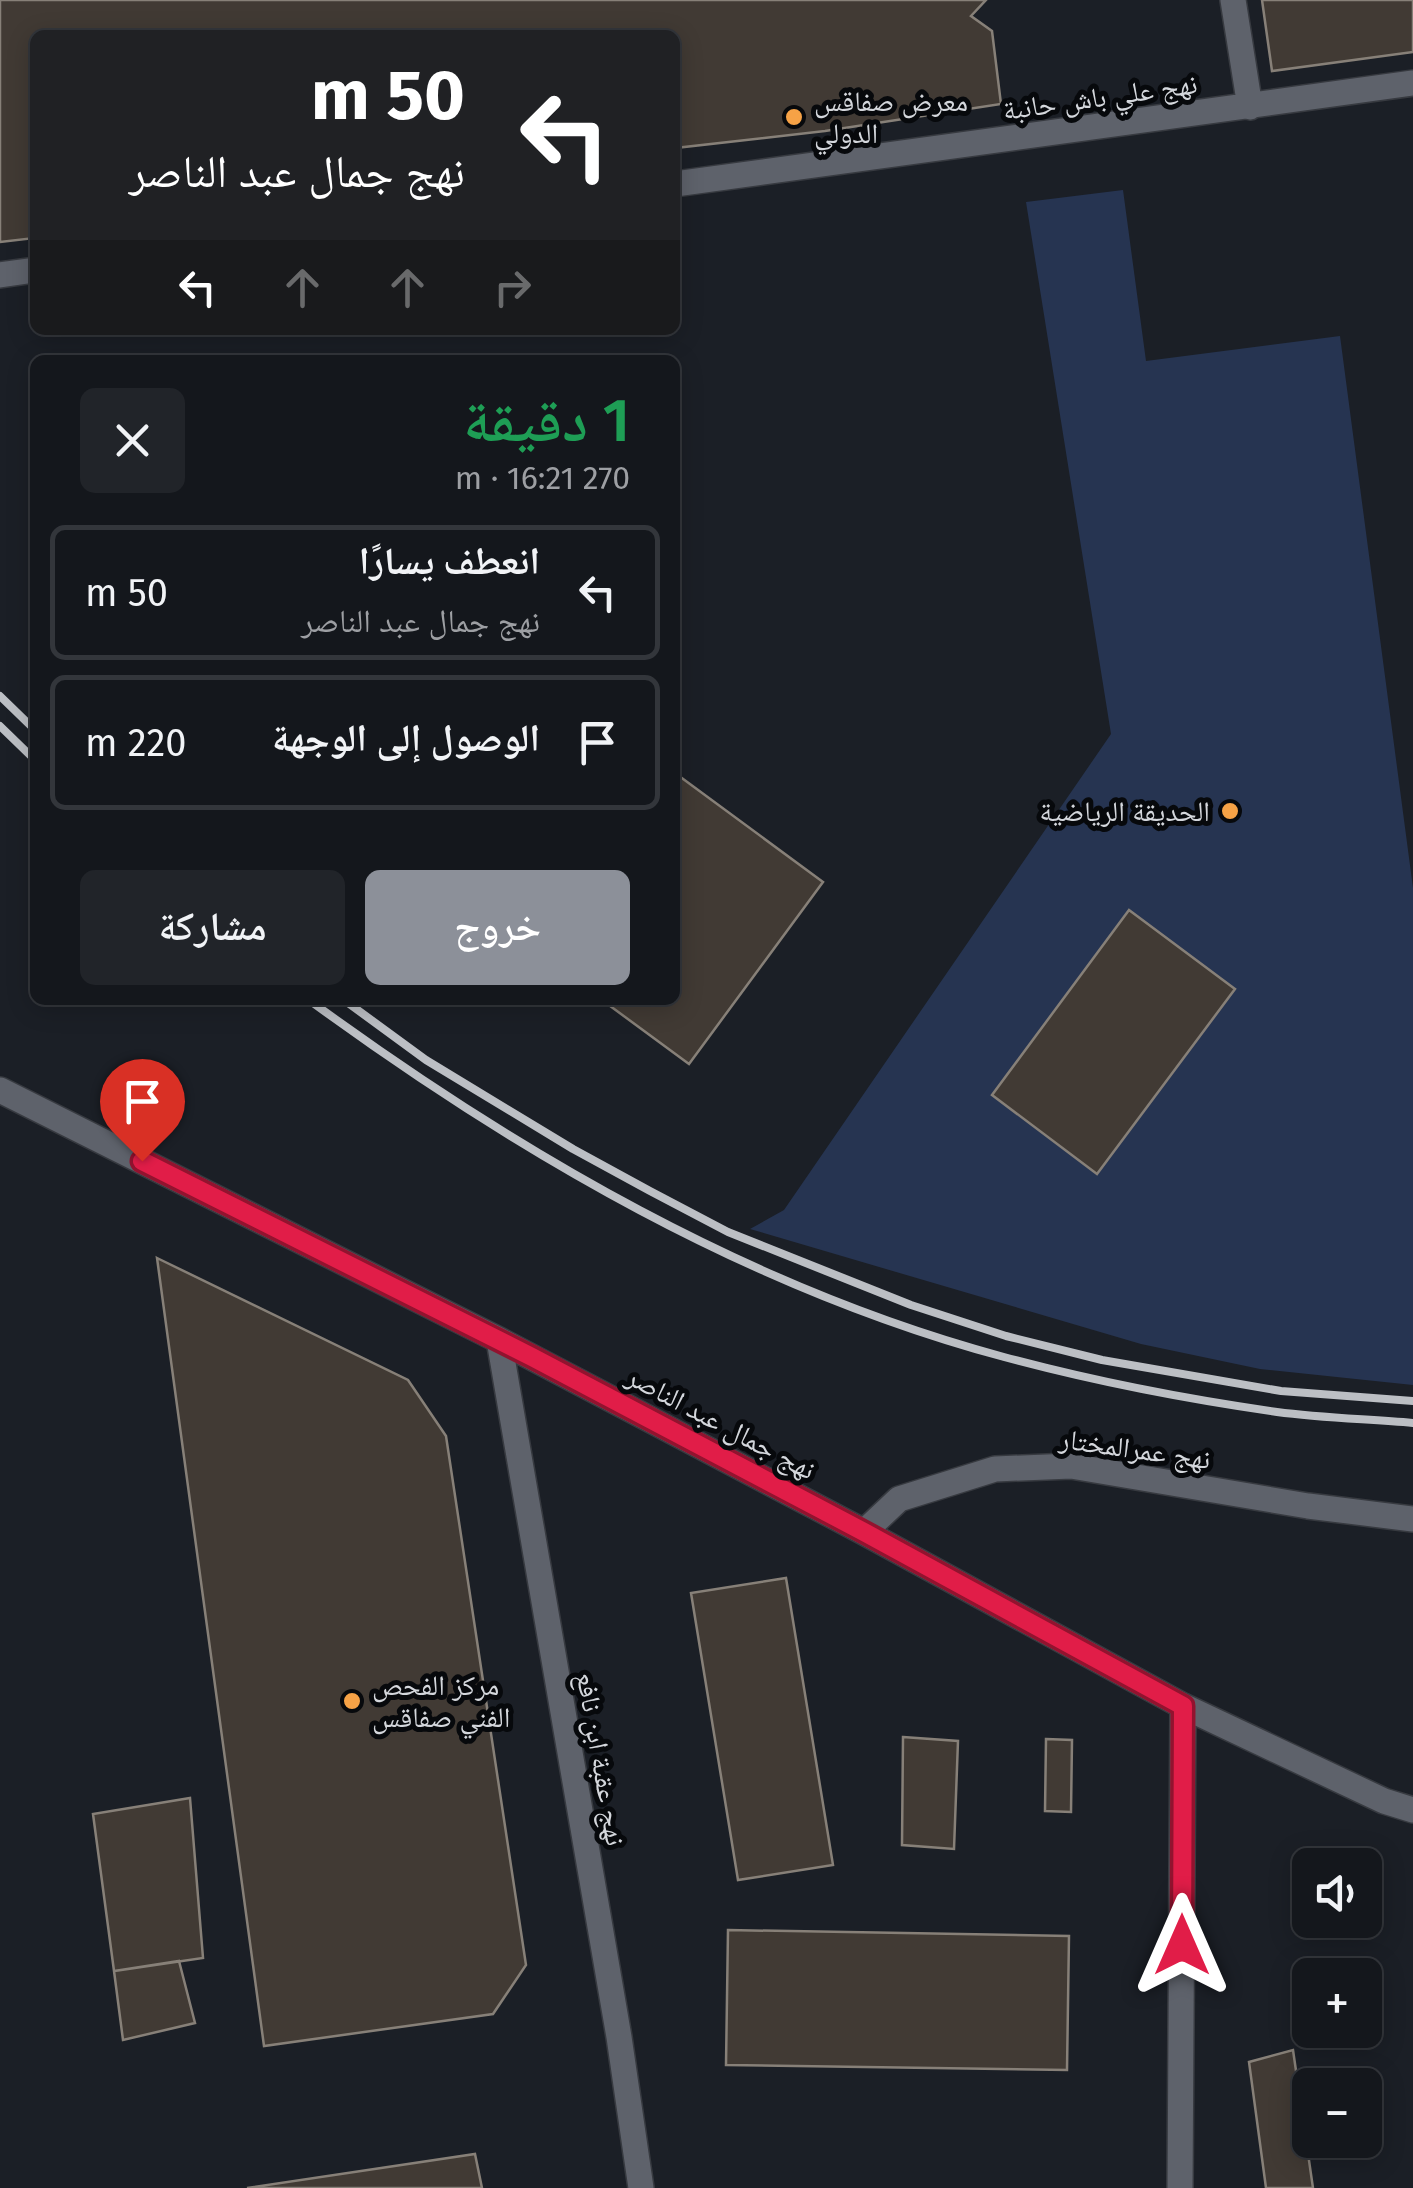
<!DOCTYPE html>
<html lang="ar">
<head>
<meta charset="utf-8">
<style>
	body { margin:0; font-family:"Fira Sans","Noto Naskh Arabic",sans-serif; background:#212429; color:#f1f3f6; direction:rtl; height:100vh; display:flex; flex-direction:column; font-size:38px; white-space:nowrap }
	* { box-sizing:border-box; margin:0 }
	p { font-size:32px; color:#9d9fa3 }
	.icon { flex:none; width:55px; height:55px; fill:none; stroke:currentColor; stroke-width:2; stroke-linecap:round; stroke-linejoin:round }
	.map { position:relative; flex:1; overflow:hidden; direction:ltr }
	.sheet { position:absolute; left:30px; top:355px; width:650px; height:650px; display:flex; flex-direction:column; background:#14171c; border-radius:15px; box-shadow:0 5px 25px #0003,0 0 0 2px #33363b; direction:rtl }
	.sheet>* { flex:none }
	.guide { position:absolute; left:30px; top:30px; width:650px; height:305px; border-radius:15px; box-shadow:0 5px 25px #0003,0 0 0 2px #33363b; direction:rtl; background:#202124; color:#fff; overflow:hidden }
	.controls { position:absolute; left:1292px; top:1848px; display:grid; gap:20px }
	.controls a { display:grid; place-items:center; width:90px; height:90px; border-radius:15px; background:#14171c; box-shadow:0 5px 25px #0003,0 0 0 2px #33363b; font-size:50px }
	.pin { position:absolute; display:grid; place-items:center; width:85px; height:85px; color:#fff; margin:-102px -42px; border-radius:50% 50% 50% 0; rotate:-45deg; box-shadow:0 0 10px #0007 }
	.pin .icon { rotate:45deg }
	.me { position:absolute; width:110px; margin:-55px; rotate:0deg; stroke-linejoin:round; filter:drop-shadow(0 0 8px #0008) }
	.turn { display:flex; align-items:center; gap:35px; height:210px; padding:0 50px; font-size:45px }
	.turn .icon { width:130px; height:130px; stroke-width:2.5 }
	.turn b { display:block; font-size:70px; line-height:85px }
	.lanes { display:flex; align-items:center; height:95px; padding:0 50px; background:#0003; justify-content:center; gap:50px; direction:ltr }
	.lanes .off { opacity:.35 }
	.round { display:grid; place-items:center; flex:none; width:105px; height:105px; border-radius:15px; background:#212429 }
	.summary { display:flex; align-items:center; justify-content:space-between; height:170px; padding:0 50px }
	h1 { font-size:60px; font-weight:600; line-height:75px; color:#1e9e55 }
	.primary-button { display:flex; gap:20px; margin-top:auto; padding:20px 50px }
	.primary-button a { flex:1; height:115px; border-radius:15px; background:#8c9099; color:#fff; font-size:40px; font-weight:600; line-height:115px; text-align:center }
	.primary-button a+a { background:#212429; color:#f1f3f6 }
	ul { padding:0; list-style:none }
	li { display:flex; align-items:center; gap:30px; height:135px; margin:0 20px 15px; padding:0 30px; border:5px solid #33363b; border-radius:15px }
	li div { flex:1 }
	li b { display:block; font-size:38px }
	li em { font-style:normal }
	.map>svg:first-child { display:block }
</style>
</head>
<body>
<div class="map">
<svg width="1413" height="2188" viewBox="0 0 1413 2188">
	<rect width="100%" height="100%" fill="#1b1f26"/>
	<!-- green -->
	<path fill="#263451" d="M1123,190l23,171 194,-25 73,552v497l-153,-16 -119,-25 -391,-115 34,-19 327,-476 -85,-532z"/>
	<!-- building -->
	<path fill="#413a34" stroke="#878078" stroke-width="2.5" d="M0,0h986l-15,16 21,15 9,73 -176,27 -150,17v-113h-640v203l-35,4z
		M1262,0h151v52l-141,19z
		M675,773l148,109 -134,182 -87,-64h73z
		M1129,910l106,79 -138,185 -105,-79z
		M157,1258l251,122 38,56 80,529 -33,49 -229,32z
		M786,1578l47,287 -95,15 -47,-287z
		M903,1737l55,4 -4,108 -52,-4z
		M1046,1739l26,1 -1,72 -26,-1z
		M190,1798l13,160 -89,13 -21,-157z
		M728,1930l341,6 -2,134 -341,-5z
		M179,1961l16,62 -72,17 -9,-69z
		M1293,2050l20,138h-47l-17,-126z
		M475,2154l7,34h-235z"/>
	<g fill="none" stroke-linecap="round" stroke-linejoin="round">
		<!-- minor casing -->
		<g stroke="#373a40" stroke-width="28">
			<path id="minor" d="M1233,0l17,107
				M675,184l738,-101
				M0,275l35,-5
				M0,1090l499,250 365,192 319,174 201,95 29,9
				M499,1340l120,697 22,151
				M864,1532l35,-33 96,-30 76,-3 237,40 105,13
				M1180,2188l3,-482"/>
		</g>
		<!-- minor -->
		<use href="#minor" stroke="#5e626b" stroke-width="25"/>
		<!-- rail -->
		<path stroke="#bcbfc4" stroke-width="8" d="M0,696l35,34
			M0,726l35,34
			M309,1000c209,153 442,289 695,357 89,24 182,42 273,55 45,6 91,7 136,11
			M344,1000l82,60 147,89 77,42 78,41 183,73 95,31 96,24 179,31 132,10"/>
	</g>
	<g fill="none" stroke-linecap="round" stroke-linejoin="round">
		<!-- route casing -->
		<g stroke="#92132f" stroke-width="25">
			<path id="route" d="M142,1161l390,196 332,175 319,174 -1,239"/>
		</g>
		<!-- route -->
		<use href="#route" stroke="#e11d48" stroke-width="18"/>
	</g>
	<!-- markers -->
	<g fill="#f6a246" stroke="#07090c" stroke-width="4">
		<circle cx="794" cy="117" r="10"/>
		<circle cx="1230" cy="811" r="10"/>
		<circle cx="352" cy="1701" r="10"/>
	</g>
	<g text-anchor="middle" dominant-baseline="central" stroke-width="10" stroke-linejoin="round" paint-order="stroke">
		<!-- street labels -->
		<g font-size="28" fill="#d4d7dc" stroke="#07090c">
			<text transform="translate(1100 97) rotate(-8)">نهج علي باش حانبة</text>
			<text transform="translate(721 1423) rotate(28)">نهج جمال عبد الناصر</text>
			<text transform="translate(1135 1449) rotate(8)">نهج عمرالمختار</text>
			<text transform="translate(601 1759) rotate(80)">نهج عقبة ابن نافع</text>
		</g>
		<!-- poi labels -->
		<g font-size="28" fill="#d4d7dc" stroke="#07090c" text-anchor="start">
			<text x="814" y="101">معرض صفاقس<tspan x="814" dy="32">الدولي</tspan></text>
			<text x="1210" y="811" text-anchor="end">الحديقة الرياضية</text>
			<text x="372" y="1685">مركز الفحص<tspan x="372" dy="32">الفني صفاقس</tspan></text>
		</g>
	</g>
</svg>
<div class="controls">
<a><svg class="icon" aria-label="sound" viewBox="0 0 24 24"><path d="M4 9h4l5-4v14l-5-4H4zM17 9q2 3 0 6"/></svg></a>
<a>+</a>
<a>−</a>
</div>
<div class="pin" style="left:142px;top:1161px;background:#d93025"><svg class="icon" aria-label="arrive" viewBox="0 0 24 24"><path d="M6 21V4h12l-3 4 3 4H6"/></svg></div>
<svg class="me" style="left:1182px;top:1945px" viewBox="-20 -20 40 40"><path d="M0-17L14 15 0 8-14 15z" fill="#e11d48" stroke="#fff" stroke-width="4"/></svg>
<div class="guide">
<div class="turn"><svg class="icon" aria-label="left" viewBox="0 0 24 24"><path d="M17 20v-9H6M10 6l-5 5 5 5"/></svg><div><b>50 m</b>نهج جمال عبد الناصر</div></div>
<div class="lanes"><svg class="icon" aria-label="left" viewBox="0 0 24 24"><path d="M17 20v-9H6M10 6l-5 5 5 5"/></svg><svg class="icon off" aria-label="ahead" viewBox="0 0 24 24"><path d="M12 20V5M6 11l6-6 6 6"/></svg><svg class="icon off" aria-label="ahead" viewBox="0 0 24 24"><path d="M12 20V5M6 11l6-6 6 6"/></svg><svg class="icon off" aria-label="right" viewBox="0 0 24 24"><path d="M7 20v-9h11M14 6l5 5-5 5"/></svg></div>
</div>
<section class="sheet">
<div class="summary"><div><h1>1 دقيقة</h1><p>270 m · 16:21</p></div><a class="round"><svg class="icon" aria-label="close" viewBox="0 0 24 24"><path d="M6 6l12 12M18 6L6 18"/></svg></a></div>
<ul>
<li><svg class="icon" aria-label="left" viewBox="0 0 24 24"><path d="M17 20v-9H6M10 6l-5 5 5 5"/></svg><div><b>انعطف يسارًا</b><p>نهج جمال عبد الناصر</p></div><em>50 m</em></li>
<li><svg class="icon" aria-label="arrive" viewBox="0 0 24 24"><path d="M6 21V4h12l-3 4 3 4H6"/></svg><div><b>الوصول إلى الوجهة</b></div><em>220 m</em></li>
</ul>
<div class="primary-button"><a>خروج</a><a>مشاركة</a></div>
</section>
</div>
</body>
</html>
